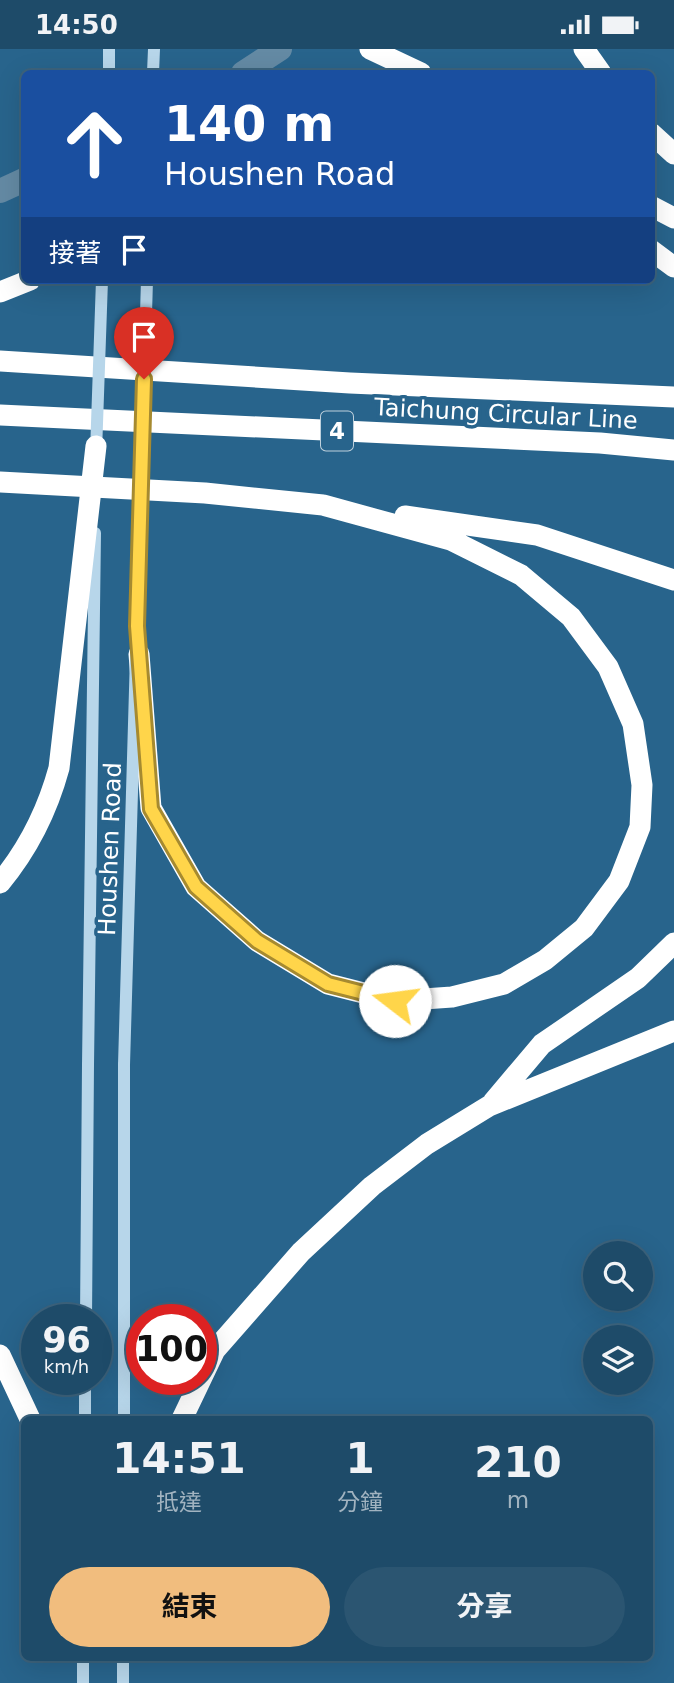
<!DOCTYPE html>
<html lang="zh-TW">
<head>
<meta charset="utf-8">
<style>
	body { margin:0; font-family:"DejaVu Sans","Noto Sans TC",sans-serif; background:#2b5571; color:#f1f3f6; height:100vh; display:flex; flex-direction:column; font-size:26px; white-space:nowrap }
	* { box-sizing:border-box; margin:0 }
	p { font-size:23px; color:#a1b3c0 }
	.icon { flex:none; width:38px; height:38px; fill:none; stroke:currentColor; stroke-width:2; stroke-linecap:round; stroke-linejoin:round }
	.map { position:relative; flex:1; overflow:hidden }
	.side { position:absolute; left:21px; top:1367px; width:632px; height:245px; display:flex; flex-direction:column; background:#1e4b69; border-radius:10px; box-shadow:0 7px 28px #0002,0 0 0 2px #3c637d }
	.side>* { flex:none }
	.hud { position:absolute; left:21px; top:21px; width:634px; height:214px; border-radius:10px; box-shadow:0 7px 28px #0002,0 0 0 2px #3c637d; background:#1a4fa0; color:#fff; overflow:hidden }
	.tools { position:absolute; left:583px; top:1192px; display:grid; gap:14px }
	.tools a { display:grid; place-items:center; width:70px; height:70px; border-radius:50%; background:#1e4b69; box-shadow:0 7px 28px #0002,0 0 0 2px #3c637d; font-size:35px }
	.speed { position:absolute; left:21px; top:1255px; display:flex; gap:14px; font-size:35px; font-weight:700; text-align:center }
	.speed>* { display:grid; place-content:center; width:91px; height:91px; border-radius:50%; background:#1e4b69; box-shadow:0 7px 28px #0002,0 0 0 2px #3c637d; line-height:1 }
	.speed small { font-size:18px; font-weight:400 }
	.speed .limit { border:10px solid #d22; background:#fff; color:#111 }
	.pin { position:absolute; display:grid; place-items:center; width:60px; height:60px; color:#fff; margin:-72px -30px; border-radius:50% 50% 50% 0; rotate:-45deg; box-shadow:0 0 7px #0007 }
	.pin .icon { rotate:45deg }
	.me { position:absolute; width:77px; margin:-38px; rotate:285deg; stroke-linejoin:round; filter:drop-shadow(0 0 5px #0008) }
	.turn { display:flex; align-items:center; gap:24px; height:147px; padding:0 28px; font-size:32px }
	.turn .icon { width:91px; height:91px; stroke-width:2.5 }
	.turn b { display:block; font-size:49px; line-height:60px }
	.then { display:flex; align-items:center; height:66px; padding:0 28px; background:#0003; gap:14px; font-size:26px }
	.eta { display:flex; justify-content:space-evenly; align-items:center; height:119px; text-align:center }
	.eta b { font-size:42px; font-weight:700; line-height:49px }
	.button { display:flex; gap:14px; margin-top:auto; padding:14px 28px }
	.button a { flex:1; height:80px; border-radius:42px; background:#f1bd7e; color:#111; font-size:28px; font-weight:700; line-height:80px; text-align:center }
	.button a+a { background:#2b5571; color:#f1f3f6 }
	.status { display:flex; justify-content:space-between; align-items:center; height:49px; padding:0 35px; background:#1e4b69; direction:ltr }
	.status svg { height:19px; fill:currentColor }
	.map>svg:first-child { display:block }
</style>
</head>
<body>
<div class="status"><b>14:50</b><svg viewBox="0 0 49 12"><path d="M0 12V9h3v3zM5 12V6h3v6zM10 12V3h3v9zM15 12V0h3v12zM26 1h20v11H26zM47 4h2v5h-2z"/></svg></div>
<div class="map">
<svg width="674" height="1634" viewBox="0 0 674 1634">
	<rect width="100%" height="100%" fill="#28648c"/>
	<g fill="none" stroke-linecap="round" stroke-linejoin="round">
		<!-- canal -->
		<path stroke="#648aa4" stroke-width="24" d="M243,24l37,-24
			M0,142l24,-11"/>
		<!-- minor -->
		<path stroke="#b7d6ea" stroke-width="12" d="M109,24v-24
			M153,24l1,-24
			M86,1270l2,-254
			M85,1370v-40
			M124,1370v-354
			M83,1634v-26
			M123,1634v-26"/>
		<!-- highway -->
		<path stroke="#fff" stroke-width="21" d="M370,0l51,24
			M584,0l17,24
			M651,84l23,21
			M651,157l23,12
			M651,201l23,17
			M0,243l30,-12
			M0,312l350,22 324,14
			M0,366l600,28 74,7
			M0,433l205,11 118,12 128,35 70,35 50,42 37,50 25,57 9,61 -2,42 -21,54 -35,47 -39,32 -41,24 -52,13 -57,4 -67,-17 -71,-43 -61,-54 -45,-79 -12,-154
			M405,467l132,19 137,45
			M493,1053l49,-58 96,-66 36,-35
			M0,1306l30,64
			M182,1370l33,-69 86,-98 71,-66 55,-42 62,-38 185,-75"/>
		<!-- minor-bridge -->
		<path stroke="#b7d6ea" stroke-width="12" d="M96,403l6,-172
			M88,1016l7,-532
			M124,1016l23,-785"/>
		<!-- highway-bridge -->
		<path stroke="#fff" stroke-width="21" d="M0,834c29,-35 47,-71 59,-115l37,-322"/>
	</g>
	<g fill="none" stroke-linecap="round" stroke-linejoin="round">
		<!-- route casing -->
		<g stroke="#a68a30" stroke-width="18">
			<path id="route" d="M144,330l-7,247 14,183 45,78 61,54 71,43 67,17"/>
		</g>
		<!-- route -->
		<use href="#route" stroke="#ffd54a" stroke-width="12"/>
	</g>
	<g text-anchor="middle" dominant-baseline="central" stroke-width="7" stroke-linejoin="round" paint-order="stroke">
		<!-- shield labels -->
		<rect fill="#28648c" stroke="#bed0dc" stroke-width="2" x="321" y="362.5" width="32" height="39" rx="5"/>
		<g font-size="23" font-weight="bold" fill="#fff">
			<text x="337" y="382">4</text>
		</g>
		<!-- street labels -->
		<g font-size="24" fill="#fff" stroke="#28648c">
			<text transform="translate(506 365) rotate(3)">Taichung Circular Line</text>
			<text transform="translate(110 800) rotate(-88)">Houshen Road</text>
		</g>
	</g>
</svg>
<div class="tools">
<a><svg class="icon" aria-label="search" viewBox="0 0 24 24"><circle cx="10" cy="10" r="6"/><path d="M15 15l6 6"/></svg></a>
<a><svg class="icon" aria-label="layers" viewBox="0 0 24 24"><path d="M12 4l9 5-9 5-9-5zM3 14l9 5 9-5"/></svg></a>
</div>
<div class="speed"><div>96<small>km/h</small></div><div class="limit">100</div></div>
<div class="pin" style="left:144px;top:330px;background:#d93025"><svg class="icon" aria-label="arrive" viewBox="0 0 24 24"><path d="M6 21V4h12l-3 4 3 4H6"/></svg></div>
<svg class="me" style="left:395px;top:952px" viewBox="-20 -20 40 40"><circle r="19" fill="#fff"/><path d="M0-13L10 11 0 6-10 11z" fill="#ffd54a"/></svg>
<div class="hud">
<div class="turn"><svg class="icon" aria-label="ahead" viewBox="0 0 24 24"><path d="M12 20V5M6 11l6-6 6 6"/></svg><div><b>140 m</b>Houshen Road</div></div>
<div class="then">接著<svg class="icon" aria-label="arrive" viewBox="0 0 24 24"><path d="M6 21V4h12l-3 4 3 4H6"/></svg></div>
</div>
<section class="side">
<div class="eta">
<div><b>14:51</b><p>抵達</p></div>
<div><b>1</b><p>分鐘</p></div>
<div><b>210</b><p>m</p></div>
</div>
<div class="button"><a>結束</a><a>分享</a></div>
</section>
</div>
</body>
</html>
